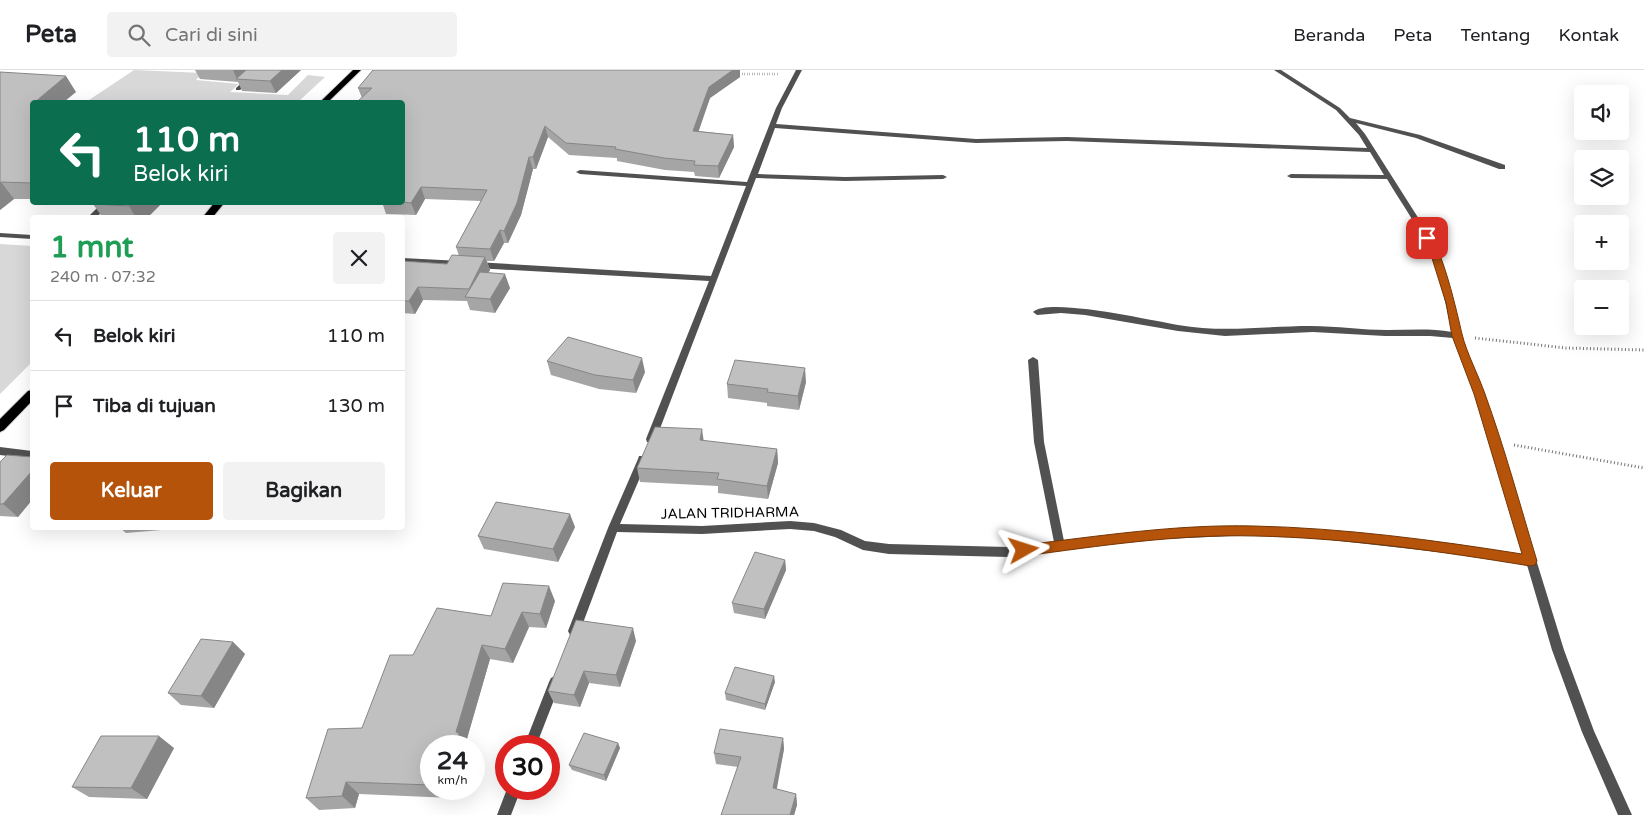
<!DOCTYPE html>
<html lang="id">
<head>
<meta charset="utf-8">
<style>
	body { margin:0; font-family:"Varela Round",sans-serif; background:#f2f2f2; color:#202124; height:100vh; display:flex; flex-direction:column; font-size:19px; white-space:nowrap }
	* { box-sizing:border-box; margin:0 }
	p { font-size:16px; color:#757577 }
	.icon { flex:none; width:28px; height:28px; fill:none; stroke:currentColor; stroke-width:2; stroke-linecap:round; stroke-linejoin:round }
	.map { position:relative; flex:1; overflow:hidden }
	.side { position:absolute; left:30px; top:145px; width:375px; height:315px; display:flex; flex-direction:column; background:#fff; border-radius:5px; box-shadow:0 5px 20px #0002 }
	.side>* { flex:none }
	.top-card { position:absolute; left:30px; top:30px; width:375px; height:105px; border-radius:5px; box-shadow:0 5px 20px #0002; background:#0b6e4f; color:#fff; overflow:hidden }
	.fabs { position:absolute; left:1574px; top:15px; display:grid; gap:10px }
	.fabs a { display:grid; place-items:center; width:55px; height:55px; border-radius:5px; background:#fff; box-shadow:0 5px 20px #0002; font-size:25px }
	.speed { position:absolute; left:420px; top:665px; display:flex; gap:10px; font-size:25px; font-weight:700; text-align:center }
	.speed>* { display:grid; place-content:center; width:65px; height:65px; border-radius:50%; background:#fff; box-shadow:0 5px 20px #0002; line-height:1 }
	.speed small { font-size:12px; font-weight:400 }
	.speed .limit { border:8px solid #d22; background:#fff; color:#111 }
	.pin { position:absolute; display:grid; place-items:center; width:42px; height:42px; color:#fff; margin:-21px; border-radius:10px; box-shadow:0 2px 8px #0006 }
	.me { position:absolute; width:55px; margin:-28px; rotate:84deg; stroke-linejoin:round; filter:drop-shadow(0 0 4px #0008) }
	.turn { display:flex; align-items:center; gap:18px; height:105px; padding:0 20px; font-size:22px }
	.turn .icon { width:65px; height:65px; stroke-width:2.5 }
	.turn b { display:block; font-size:35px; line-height:42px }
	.round { display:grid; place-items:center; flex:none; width:52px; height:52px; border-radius:5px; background:#f2f2f2 }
	.summary { display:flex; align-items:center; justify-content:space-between; height:85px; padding:0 20px }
	h1 { font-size:30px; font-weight:700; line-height:38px; color:#1e9e55 }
	.action { display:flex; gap:10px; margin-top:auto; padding:10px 20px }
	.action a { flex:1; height:58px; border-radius:5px; background:#b45309; color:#fff; font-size:20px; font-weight:700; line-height:58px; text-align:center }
	.action a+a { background:#f2f2f2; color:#202124 }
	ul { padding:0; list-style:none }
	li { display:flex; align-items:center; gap:15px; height:70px; padding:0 20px; border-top:1px solid #e0e0e0 }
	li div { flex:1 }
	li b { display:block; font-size:19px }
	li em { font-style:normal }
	header { display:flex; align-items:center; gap:30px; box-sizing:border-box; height:70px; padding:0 25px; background:#fff; border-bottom:1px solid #e0e0e0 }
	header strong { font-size:24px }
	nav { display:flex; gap:28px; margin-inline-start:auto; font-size:18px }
	.search { width:350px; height:45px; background:#f2f2f2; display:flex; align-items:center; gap:12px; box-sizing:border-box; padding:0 18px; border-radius:5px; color:#757577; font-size:19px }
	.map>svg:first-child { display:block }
</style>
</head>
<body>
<header>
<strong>Peta</strong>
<div class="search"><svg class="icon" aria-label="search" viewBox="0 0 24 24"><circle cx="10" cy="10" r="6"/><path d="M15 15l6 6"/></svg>Cari di sini</div>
<nav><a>Beranda</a><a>Peta</a><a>Tentang</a><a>Kontak</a></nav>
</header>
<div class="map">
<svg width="1644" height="745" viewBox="0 0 1644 745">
	<rect width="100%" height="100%" fill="#fff"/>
	<!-- green -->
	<path fill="#d8d8d8" d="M134,0l69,3 -7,7 43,4 -9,8 58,3 20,-20 17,2 -27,25h-212z
		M0,174l32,2v116l-32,32z"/>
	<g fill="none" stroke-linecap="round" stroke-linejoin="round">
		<!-- primary casing -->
		<g stroke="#dbdbdb" stroke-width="2">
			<path id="primary" d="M353,0h8l-33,32h-8z
				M215,132h10l-13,16h-10z
				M32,320v11l-28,29 -4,2v-13l28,-28z"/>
		</g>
		<!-- path-far1 -->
		<path stroke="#737373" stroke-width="2.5" stroke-dasharray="0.5 2" stroke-linecap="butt" d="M737,4h41"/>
		<!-- path -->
		<path stroke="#737373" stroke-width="3" stroke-dasharray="1 2.5" stroke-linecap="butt" d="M1475,268l91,10 78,2
			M1514,375l130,23"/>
		<!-- minor -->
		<path fill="#515151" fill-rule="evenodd" d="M256,0h7l-23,20h-4v-2z
			M796,0h6l-20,38 -6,16 200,15 91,-2 300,11 -8,-13 -23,-25 -62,-40h7l59,38 10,10 70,17 85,30v4h-6l-83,-31 -60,-15 9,11 66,104 8,17 15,48 7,33 24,58 79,256 30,81 38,84h-14l-36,-83 -30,-82 -25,-85 -71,-11 -134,-15 -69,-4 -111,5 -134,17 -119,-3 -26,-4 -28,-13 -21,-6 -24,-2 -88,5 -85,-2 -37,99 -2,4 -4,1 -4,-1 -2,-4 40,-103 30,-69 1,-3h8l1,3 -28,65 82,2 88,-5 24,2 27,7 24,11 24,3 119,3 46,-5 -20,-100 -6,-82 5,-3 5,3 6,82 20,99 78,-9 111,-5 69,4 134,13 68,11 -49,-161 -22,-56 -23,-2h-45l-72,-4 -88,4 -47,-5 -93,-16 -24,-2 -24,2 -4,-3c16,-15 120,9 145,13 45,8 88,1 133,1 26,0 51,4 76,4 22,0 43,-2 65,2 -6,-26 -11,-54 -22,-79 -11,-26 -29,-50 -43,-74l-96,-1 -4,-2 4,-2 93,1 -14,-23 -303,-11 -91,2 -201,-15 -17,46 87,3 98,-2 4,2 -4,2 -98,2 -89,-3 -100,261 -5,4 -4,-1 -1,-3 63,-158 -233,-13 -4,-3 4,-3 235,14 35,-90 -166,-12 -4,-2 4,-2 167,12 29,-74z
			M103,132h8l-15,16h-9z
			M0,163l32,2v4l-32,-2z
			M402,188l59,3 4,3 -4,3 -59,-4z
			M0,377l32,4v8l-32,-4z
			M555,606l4,2 2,4 -25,64h-12l25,-64 2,-4z
			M507,719h14l-10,26h-14z"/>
		<!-- primary -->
		<use href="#primary" fill="#000" fill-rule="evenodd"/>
	</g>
	<!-- wall -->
	<path fill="#a5a5a5" d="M195,0h106l-25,23 -34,-2 -4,-9 -38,-3z
		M373,0h367v7l-30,21 -12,33 35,4 1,12 -15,31 -24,-2 -1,-4 -29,-2 -48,-9v-3l-48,-3 -21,-18 -12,32h-3l-12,46 -13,28h-4l-10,18h-7l3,9 -2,3 22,15 -15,25 -25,-3 -3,-9 -44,-1 -8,14 -13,-1v-52l45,3 12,-8 -3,-9 25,-46 -56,-2 -9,16 -30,-1 -4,-12h20v-100l-40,-4 -4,-10z
		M0,2l76,20 -44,10v97h-18l-14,11z
		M94,132h69l-16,16h-44l-10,-14z
		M547,291l98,11 -9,21 -37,-4 -48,-14z
		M806,312l-7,28 -32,-4v-3l-39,-5 -1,-14z
		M704,371l73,8 1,14 -10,36 -50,-6v-7l-78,-4 -3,-14z
		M32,387v43l-14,17 -18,-1v-54z
		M575,457l-17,35 -74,-13 -6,-13z
		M120,458h54l-1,1 -47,4z
		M785,490l1,10 -21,49 -31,-6 -2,-10z
		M555,531l-9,27 -17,-1 -16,36 -23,-4 -24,83 2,4h-37v43h24l-3,9 -93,-4 -4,14 -36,2 -13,-12 56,-70 51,-73 78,-39z
		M636,571l-16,46 -31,-4 -9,24 -26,-4 -6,-12z
		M233,572l12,12 -31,54 -33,-3 -13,-12z
		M775,612l-10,28 -39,-10 -1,-7z
		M783,668l1,11 -8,40 20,5 1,11 -3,10h-73l17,-48 -22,-3 -2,-11z
		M618,673l2,5 -14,33 -34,-11 -3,-5z
		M174,678l-27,51 -58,-2 -17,-10z"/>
	<!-- shaded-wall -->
	<path fill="#868686" d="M233,0h20l-16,9z
		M282,0h19l-25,23 -6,-12z
		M733,0h7v7l-30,21 -15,44 -2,-11 16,-44z
		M66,6l10,16 -12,10h-29z
		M545,56l3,11 -12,32 -3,-12z
		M733,65l1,12 -15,31 -1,-12z
		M529,87l4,12 -12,46 -13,28 -4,-12z
		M1,112l13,17 -14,11v-27z
		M421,117l4,12 -9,16 -5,-12z
		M133,132h30l-16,16h-11l-7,-12z
		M500,160l4,13 -10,18 -4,-12z
		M485,187l5,13 -14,27h-4l-3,-8z
		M505,204l5,14 -15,25 -5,-14z
		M418,217l5,13 -8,14 -6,-13z
		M642,288l3,14 -9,21 -3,-13z
		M805,298l1,14 -7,28 -1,-14z
		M702,359l2,14 -4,-3z
		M777,379l1,14 -10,36 -1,-13z
		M32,401v29l-14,17 -15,-13z
		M570,444l5,13 -17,35 -5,-13z
		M785,490l1,10 -21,49 -1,-10z
		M549,516l6,15 -9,27 -6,-14z
		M522,542l7,15 -16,36 -8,-14z
		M633,558l3,13 -16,46 -4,-12z
		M233,572l12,12 -31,54 -13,-12z
		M482,575l8,14 -24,83 2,4h-13l1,-14z
		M584,601l5,12 -9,24 -6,-12z
		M774,606l1,6 -10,28v-6z
		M159,666l15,12 -27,51 -16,-11z
		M783,668l1,11 -9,50 -2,-11z
		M618,673l2,5 -14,33 -2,-6z
		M346,712l13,12 -4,14 -13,-12z
		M444,719h11l-3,9z
		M796,724l1,11 -3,10h-4z"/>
	<!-- building -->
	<path fill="#c0c0c0" stroke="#868686" d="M246,0h36l-12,11 -34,-2z
		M373,0h360l-24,17 -16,44 40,4 -15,31 -24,-1 1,-4 -31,-3 -49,-9 1,-2 -50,-4 -21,-17 -12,31h-4l-12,46 -13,28 -4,-1 -10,19 -34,-2 31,-57 -66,-3 -10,16 -9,-1v-100h-45l15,-14h-14z
		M0,2l66,4 -31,26h4h-7v81l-31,-1 -1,1z
		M94,132h39l-4,4 -36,-2z
		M452,185l33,2 -16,32 -51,-2 -9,14h-7v-40l45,3z
		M480,202l25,2 -15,25 -25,-2z
		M568,267l74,21 -9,22 -38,-5 -48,-14z
		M735,290l70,8 -7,28 -31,-4 1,-3 -41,-5z
		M655,357l47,2 -2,11 77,9 -10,37 -50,-7 2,-6 -82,-5z
		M7,385l25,2v14l-29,33h-3v-42z
		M496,432l74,12 -17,35 -75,-13z
		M755,482l30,8 -21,49 -32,-6z
		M503,513l46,3 -9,28 -18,-2 -17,37 -23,-4 -26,87 3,1 -4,13h-24v39l-85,-3 -4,14 -36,2 22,-69 34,-1 28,-73h23l24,-47 54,8z
		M576,550l57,8 -17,47 -32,-4 -10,24 -26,-4z
		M201,569l32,3 -32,54 -33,-3z
		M735,597l39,9 -9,28 -40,-11z
		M720,659l63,9 -10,50 23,6 -6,21h-69l20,-58 -27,-4z
		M584,663l34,10 -14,32 -35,-10z
		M101,666h58l-28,52 -59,-1z"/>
	<!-- route -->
	<path fill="#b45309" stroke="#753606" d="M1427,165c14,5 31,82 35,99 5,20 16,40 23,60 20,55 35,111 52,167l-2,4 -5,1c-91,-15 -183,-28 -275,-30 -77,-2 -156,10 -231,20l-5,-2 -2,-4 2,-3 5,-2c76,-9 153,-21 230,-19 90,2 180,14 268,28l-48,-160 -22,-58 -6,-33 -15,-48 -8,-17z"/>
	<g text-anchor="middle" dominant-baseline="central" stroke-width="4" stroke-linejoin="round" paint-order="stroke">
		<!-- street labels -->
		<g font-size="14" fill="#000" stroke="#fff">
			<text transform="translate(730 443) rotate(-1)">JALAN TRIDHARMA</text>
		</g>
	</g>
</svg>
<div class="fabs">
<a><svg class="icon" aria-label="sound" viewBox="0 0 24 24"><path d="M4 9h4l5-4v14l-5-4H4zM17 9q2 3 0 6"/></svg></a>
<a><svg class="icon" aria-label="layers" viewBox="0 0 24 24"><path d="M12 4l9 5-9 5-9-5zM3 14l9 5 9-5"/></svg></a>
<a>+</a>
<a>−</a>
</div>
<div class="speed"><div>24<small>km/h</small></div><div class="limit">30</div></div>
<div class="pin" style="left:1427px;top:168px;background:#d93025"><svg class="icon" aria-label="arrive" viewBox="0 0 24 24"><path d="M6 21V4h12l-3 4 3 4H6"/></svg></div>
<svg class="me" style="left:1024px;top:480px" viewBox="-20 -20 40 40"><path d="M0-17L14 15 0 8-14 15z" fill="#b45309" stroke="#fff" stroke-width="4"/></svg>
<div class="top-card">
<div class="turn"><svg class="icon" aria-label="left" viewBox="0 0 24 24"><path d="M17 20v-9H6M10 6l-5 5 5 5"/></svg><div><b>110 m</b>Belok kiri</div></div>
</div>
<section class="side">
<div class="summary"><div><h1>1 mnt</h1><p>240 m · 07:32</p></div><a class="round"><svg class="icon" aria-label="close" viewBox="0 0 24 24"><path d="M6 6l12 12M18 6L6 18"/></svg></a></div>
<ul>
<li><svg class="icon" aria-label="left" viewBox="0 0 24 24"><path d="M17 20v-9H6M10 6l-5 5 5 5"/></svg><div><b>Belok kiri</b></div><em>110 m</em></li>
<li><svg class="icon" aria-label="arrive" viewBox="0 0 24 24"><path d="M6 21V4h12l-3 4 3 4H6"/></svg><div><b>Tiba di tujuan</b></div><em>130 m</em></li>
</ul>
<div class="action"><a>Keluar</a><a>Bagikan</a></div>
</section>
</div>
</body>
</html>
